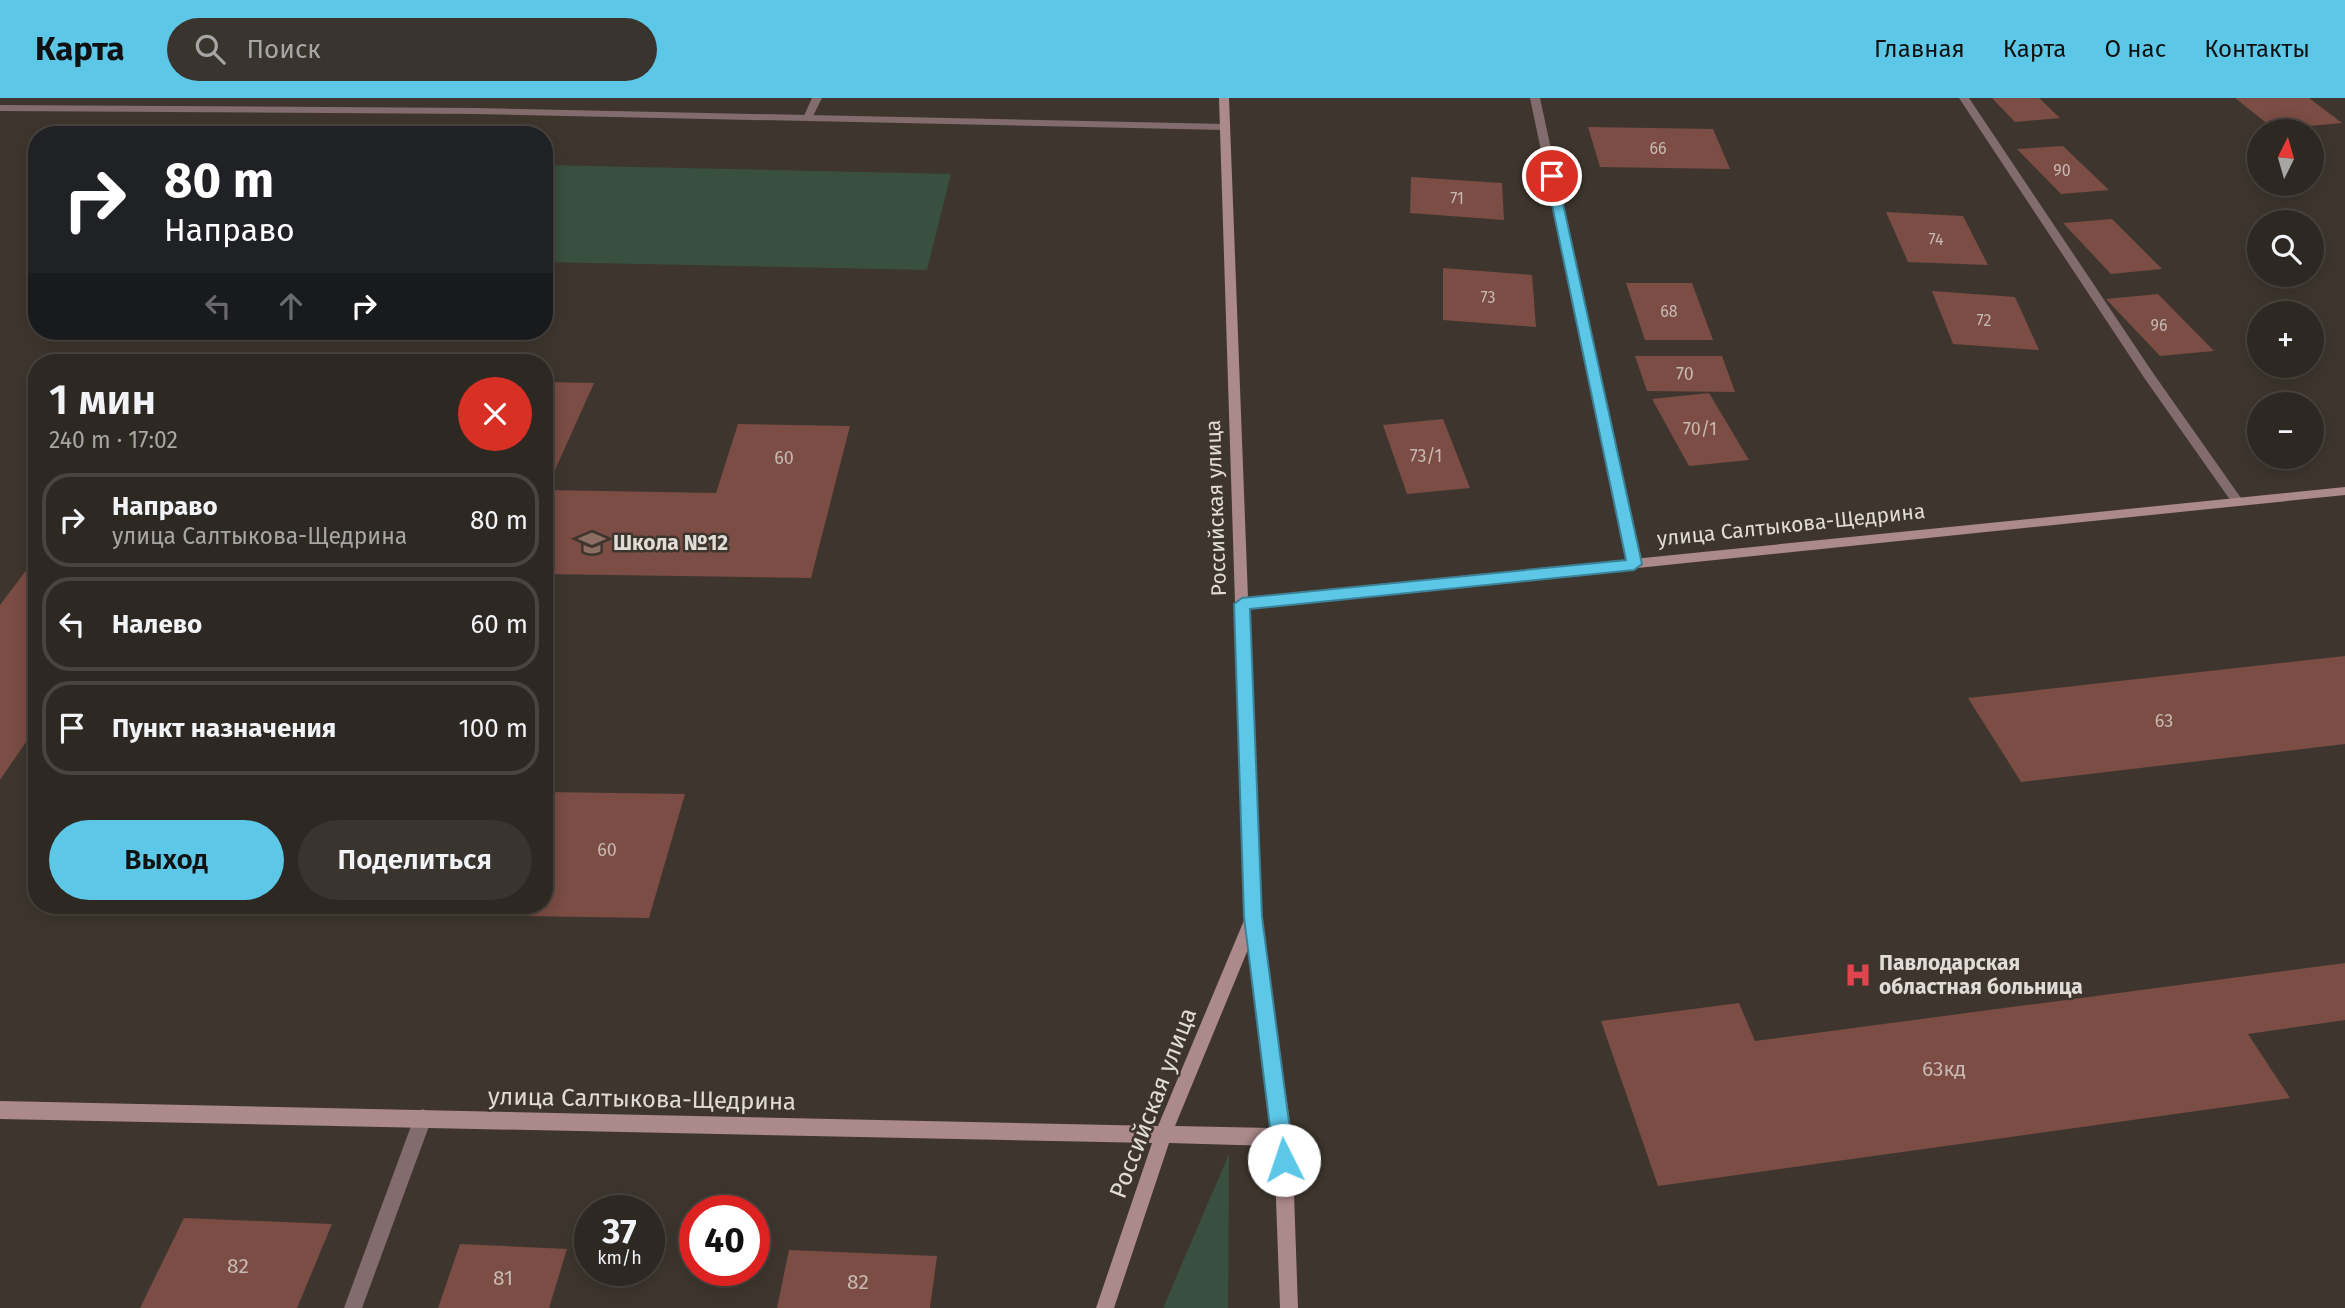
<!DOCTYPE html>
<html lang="ru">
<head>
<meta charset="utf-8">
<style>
	body { margin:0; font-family:"Fira Sans",sans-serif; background:#3a342f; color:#f1f3f6; height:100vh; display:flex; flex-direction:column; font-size:26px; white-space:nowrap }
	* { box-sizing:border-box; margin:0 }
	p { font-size:23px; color:#a7a6a5 }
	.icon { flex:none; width:38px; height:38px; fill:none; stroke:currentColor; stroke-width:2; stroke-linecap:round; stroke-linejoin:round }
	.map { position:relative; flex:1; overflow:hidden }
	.details { position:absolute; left:28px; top:256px; width:525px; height:560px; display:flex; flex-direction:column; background:#2e2822; border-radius:28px; box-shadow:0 4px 18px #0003,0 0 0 2px #494440 }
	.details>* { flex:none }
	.guide { position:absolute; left:28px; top:28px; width:525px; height:214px; border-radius:28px; box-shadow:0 4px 18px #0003,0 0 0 2px #494440; background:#202124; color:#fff; overflow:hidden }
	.needle { width:46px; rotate:5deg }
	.controls { position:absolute; left:2247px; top:21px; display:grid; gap:14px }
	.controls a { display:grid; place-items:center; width:77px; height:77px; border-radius:50%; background:#2e2822; box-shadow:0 4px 18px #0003,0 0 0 2px #494440; font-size:35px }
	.speed { position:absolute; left:574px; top:1097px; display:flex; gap:14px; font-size:35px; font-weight:700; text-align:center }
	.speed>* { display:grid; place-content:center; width:91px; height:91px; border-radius:50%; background:#2e2822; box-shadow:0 4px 18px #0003,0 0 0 2px #494440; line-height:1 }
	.speed small { font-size:18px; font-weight:400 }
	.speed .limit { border:10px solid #d22; background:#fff; color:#111 }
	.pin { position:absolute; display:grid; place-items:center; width:60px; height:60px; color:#fff; margin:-30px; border:4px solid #fff; border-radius:50%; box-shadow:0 2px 7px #0007 }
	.me { position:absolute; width:77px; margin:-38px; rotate:356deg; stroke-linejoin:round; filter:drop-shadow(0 0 5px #0008) }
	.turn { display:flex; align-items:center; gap:24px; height:147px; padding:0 21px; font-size:32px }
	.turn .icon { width:91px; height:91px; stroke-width:2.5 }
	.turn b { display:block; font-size:49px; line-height:60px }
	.lanes { display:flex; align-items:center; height:66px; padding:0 21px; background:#0003; justify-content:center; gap:35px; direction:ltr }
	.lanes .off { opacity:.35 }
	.round { display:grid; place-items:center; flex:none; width:74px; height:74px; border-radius:37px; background:#3a342f }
	.overview { display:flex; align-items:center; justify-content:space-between; height:119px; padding:0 21px }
	h1 { font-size:42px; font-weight:600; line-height:52px }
	.button { display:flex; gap:14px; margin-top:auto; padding:14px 21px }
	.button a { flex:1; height:80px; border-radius:42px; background:#5cc7e7; color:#111; font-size:28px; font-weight:600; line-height:80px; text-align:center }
	.button a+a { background:#3a342f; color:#f1f3f6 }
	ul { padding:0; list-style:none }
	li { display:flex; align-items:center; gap:21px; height:94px; margin:0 14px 10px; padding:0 7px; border:4px solid #494440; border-radius:28px }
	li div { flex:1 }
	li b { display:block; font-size:26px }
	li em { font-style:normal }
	header { display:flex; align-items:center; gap:42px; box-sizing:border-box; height:98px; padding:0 35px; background:#5cc7e7; color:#111 }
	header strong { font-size:33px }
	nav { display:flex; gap:38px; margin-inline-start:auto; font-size:24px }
	.search { width:490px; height:63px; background:#3a342f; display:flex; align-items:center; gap:18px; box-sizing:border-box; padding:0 24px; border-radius:38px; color:#a7a6a5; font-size:26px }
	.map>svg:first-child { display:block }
</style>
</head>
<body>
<header>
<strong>Карта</strong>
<div class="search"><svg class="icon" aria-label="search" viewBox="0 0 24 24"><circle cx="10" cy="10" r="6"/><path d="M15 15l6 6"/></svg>Поиск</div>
<nav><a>Главная</a><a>Карта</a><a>О нас</a><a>Контакты</a></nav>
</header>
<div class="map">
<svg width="2345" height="1210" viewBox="0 0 2345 1210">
	<rect width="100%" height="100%" fill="#3e362e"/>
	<!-- green -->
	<path fill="#394f3f" d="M544,67l407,9 -24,96 -383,-8z
		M1229,1056l-1,154h-65z"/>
	<!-- building -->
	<path fill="#7b4d44" d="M1992,0h47l21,20 -45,4z
		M2235,0h74l33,25 -68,6z
		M1588,29l125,2 17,40 -130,-2z
		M2063,48l46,44 -48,4 -44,-45z
		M1411,79l91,6 2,37 -94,-7z
		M1886,114l77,4 25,49 -80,-3z
		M2112,121l50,50 -51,5 -48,-51z
		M1443,170l89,7 4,52 -93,-7z
		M1626,185h66l21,57h-68z
		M1932,193l83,6 24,53 -86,-6z
		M2158,196l56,57 -54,5 -54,-57z
		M1635,258h87l13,36 -88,-1z
		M544,284l50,1 -48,107 170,3 22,-69 112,2 -39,152 -267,-4z
		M1709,295l40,67 -60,6 -37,-67z
		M1443,321l27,69 -63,6 -24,-69z
		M37,458v170l-37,54v-175z
		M2345,558v88l-324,38 -53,-84z
		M544,694l141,2 -36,124 -553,-9 2,-4h446z
		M2345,865v57l-97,14 42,64 -632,88 -57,-165 138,-18 16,38z
		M184,1120l148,6 -35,84h-157z
		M460,1146l107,5 -18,59h-111z
		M789,1152l148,6 -7,52h-153z"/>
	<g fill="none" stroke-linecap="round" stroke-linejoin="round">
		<!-- lane -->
		<path fill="#836c6d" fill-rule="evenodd" d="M812,0h10l-11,22h-6l-2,-2z"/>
		<!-- street -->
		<path fill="#836c6d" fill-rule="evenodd" d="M1530,0h10l100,466 -6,5 -6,-5z
			M1959,0h10l184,275 88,125 2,3 -2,3h-8l-88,-125z
			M0,7l476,3 749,16 5,3 -5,3 -749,-16 -476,-3z
			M423,1011l6,3 3,6 -70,190h-18l70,-190 3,-6z"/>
		<!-- secondary -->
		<path fill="#ac898a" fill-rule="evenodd" d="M1219,0h10l19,500 1097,-111v8l-1096,113 12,309 31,220 6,171h-18l-6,-162 -105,-3 -55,165h-18l56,-165 -1152,-24v-18l1158,25 87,-208zM1249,849l24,181 -98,-2z"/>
	</g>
	<!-- route -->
	<path fill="#5cc7e7" stroke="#3c8196" stroke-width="2" d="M1552,74l5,4 85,388 -8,6 -384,39 12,308 32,243 -3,7 -7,3 -7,-3 -3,-7 -30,-243 -10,-313 8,-6 384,-38 -80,-384z"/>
	<!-- icons -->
	<defs>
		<g id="school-bare" transform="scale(2.1)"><path d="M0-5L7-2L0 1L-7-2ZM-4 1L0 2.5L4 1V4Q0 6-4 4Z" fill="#8d6e63" stroke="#3e362e" stroke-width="2.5" paint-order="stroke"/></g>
		<g id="hospital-bare" transform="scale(2.1)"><path d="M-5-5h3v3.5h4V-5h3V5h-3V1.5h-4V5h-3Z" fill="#e0444e" stroke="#3e362e" stroke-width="2.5" paint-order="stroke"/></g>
	</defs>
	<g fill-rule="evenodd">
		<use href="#school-bare" x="592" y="445"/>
		<use href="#hospital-bare" x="1858" y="877"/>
	</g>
	<g text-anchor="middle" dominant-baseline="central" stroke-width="5" stroke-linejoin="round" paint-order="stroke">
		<!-- far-number labels -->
		<g font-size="16" fill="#c8b8b2">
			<text x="1658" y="50">66</text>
			<text x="2062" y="72">90</text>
			<text x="1457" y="100">71</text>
			<text x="1936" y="141">74</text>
			<text x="1488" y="199">73</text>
			<text x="1669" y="213">68</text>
			<text x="1984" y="222">72</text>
			<text x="2159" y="227">96</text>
		</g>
		<!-- number labels -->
		<g font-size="18" fill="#c8b8b2">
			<text x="1685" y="276">70</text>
			<text x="1700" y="331">70/1</text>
			<text x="1426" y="358">73/1</text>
			<text x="784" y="360">60</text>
			<text x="2164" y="623">63</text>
			<text x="607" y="752">60</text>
		</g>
		<!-- street labels -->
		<g font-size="21" fill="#e1dcd7" stroke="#3e362e">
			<text transform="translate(1216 410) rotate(-92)">Российская улица</text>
			<text transform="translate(1791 427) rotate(-6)">улица Салтыкова-Щедрина</text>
		</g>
		<!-- poi labels -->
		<g font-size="21" font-weight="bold" fill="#e1dcd7" stroke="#3e362e" text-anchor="start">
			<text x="613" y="445">Школа №12</text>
			<text x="1879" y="865">Павлодарская<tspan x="1879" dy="24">областная больница</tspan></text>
		</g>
		<!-- near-number labels -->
		<g font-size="21" fill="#c8b8b2">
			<text x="1944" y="971">63кд</text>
			<text x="238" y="1168">82</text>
			<text x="503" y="1180">81</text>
			<text x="858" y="1184">82</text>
		</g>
		<!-- near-street labels -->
		<g font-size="24" fill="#e1dcd7" stroke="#3e362e">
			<text transform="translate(642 1001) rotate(1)">улица Салтыкова-Щедрина</text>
			<text transform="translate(1153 1005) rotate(-69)">Российская улица</text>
		</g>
	</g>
</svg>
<div class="controls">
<a><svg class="needle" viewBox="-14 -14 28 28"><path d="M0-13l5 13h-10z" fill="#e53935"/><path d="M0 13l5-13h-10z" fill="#a7a6a5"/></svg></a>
<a><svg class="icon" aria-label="search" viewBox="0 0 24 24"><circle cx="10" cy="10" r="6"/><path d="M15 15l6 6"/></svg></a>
<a>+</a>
<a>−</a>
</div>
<div class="speed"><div>37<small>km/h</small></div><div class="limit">40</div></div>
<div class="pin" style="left:1552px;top:78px;background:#d93025"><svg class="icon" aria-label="arrive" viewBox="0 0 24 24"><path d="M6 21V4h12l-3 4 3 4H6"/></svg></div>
<svg class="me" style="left:1284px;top:1062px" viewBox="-20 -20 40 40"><circle r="19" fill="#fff"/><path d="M0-13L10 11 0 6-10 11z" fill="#5cc7e7"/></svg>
<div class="guide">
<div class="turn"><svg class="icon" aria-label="right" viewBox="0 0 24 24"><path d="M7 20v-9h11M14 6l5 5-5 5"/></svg><div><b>80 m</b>Направо</div></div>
<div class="lanes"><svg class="icon off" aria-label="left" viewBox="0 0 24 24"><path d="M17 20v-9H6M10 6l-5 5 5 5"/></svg><svg class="icon off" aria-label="ahead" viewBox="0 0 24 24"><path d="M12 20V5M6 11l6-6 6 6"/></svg><svg class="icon" aria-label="right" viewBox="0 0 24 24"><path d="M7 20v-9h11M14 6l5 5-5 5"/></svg></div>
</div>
<section class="details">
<div class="overview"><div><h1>1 мин</h1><p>240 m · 17:02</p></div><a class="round" style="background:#d93025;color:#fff"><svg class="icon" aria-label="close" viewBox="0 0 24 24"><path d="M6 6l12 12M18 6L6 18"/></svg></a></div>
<ul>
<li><svg class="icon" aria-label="right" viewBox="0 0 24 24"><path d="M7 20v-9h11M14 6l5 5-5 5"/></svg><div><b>Направо</b><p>улица Салтыкова-Щедрина</p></div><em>80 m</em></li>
<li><svg class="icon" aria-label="left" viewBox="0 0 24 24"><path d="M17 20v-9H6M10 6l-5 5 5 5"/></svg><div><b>Налево</b></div><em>60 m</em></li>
<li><svg class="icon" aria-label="arrive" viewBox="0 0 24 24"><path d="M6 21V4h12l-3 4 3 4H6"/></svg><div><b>Пункт назначения</b></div><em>100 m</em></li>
</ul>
<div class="button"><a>Выход</a><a>Поделиться</a></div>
</section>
</div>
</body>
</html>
